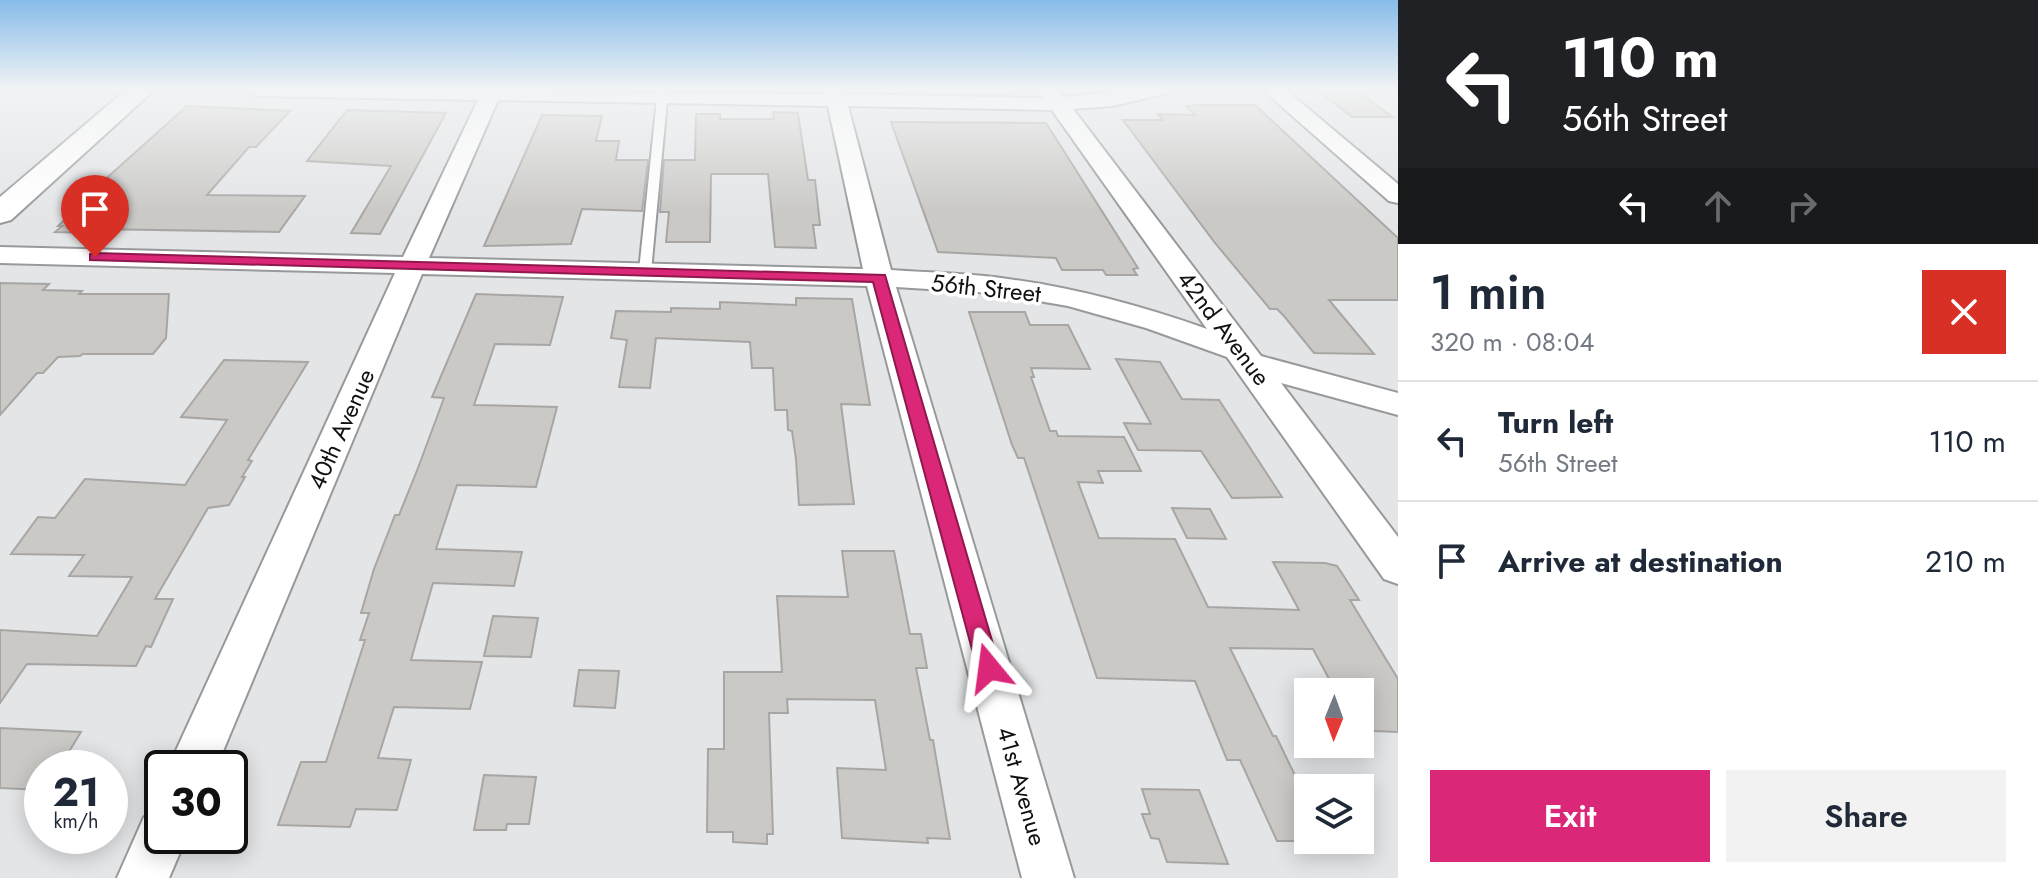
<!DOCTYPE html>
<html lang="en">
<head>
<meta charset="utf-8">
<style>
	body { margin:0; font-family:Jost,sans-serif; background:#f2f2f3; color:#1f2937; height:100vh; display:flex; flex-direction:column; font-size:30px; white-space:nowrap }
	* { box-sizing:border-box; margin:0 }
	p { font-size:26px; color:#747a83 }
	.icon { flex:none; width:44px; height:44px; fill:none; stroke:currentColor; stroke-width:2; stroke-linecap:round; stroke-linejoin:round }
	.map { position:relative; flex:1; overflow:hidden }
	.sheet { display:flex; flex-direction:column; background:#fff; width:640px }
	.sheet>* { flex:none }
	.guide { background:#202124; color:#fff; overflow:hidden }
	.needle { width:52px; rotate:181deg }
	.buttons { position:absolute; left:1294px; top:678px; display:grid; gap:16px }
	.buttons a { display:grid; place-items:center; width:80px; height:80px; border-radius:0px; background:#fff; box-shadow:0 4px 20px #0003; font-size:40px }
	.speed { position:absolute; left:24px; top:750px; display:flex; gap:16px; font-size:40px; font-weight:700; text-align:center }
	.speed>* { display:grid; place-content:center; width:104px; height:104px; border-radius:50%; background:#fff; box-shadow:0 4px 20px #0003; line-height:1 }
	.speed small { font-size:20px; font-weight:400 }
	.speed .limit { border:4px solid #111; border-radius:12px; background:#fff; color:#111 }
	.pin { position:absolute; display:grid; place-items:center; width:68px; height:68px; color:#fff; margin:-82px -34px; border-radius:50% 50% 50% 0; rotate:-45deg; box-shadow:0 0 8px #0007 }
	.pin .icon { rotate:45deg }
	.me { position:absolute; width:88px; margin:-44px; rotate:344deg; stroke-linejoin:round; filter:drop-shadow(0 0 6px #0008) }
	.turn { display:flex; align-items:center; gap:28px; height:168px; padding:0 32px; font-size:36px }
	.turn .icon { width:104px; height:104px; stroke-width:2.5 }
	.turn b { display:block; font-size:56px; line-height:68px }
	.lanes { display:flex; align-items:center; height:76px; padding:0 32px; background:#0003; justify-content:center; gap:40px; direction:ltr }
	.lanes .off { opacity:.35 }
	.round { display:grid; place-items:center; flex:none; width:84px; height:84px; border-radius:0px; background:#f2f2f3 }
	.headline { display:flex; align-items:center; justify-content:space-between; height:136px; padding:0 32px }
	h1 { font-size:48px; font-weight:600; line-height:60px }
	.cta { display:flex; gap:16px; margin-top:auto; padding:16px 32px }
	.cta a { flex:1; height:92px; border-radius:0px; background:#db2777; color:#fff; font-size:32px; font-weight:600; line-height:92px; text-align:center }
	.cta a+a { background:#f2f2f3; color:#1f2937 }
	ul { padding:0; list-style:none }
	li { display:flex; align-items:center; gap:24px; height:120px; padding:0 32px; border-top:2px solid #e0e1e3 }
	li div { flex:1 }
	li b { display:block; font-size:30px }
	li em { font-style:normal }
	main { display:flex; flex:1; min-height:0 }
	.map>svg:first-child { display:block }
</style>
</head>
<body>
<main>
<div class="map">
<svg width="1398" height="878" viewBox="0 0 1398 878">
	<rect width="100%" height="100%" fill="#e3e5e7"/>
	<!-- building -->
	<path fill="#cac9c6" stroke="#a8a6a4" stroke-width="2" d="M1318,90h38l36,27h-40z
		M1195,105h60l143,133v62h-69l45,54 -60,-1 -30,-37 -7,-7h-7l-55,-66 -92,-123h40l-5,-6 37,1 -9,-9z
		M187,106l103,5 -34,36h-7l-42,48 98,1 -26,36 -184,-3 -4,4 -36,-1 7,-6h-4l45,-42h-3z
		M347,110l99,3 -66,121 -29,-1 40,-67 -84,-5z
		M773,112l25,1 10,67h7l5,45h-7l3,23 -41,-1 -7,-73h-57l-1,68h-44l3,-30h-9l4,-52h31l1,-46h24v5h54z
		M542,115l60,1 -6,25h23l-3,19h32l-6,51 -60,-2 -11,35 -87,2z
		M891,122l155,1 92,145 -5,1 4,6h-31l-3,-5h-41l-6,-12 -118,-6z
		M0,283l49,1 -6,6 39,1 -3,3h90l-3,44 -13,16h-70l-3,2 -22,1 -15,16h-6l-37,42z
		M476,294l87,3 -13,48 -55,-1 -21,61 83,2 -21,80 -79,-2 -21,64 86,3 -8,34 -81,-3 -22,77 71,2 -12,47 -76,-2 -16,51 33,2 -14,50 -41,-1 -6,18 -72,-2 23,-63h25l39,-122h-5l9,-27h-8l13,-44 21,-54h4l19,-47 26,-70 -12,-1z
		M796,298l56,1 18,106 -29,-1 13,100 -55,1 -3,-46 -4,-28 -4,-1 -1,-20h-12l-2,-42h-21l-2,-26 -94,-4 -6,50 -31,-1 8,-47 -16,-2 5,-27 55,1v-4l49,1v-7l76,3z
		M969,312h56l5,13h38l22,44 -59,-1 3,9h-3l19,54h6l2,5 66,1 17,34h-43l5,12 -25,-1 21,56 76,1 33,68 91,3 -26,-48 52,1 12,3 8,12 14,22h-9l48,79v53l-24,-1 -14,-26v-13l-26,-4 -21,-39 -83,-1 43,88h3l27,56h5v49h-31l-37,-81h-13l-32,-79 -98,-3 -73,-220h-6l-6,-13z
		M1116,359l44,3 22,37 37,1 63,97 -50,1 -31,-47 -63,-1 -14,-27 27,1z
		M224,360l84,2 -60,98 4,1 -10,16h3l-16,28 -21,3 -53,91h18l-22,48 -5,-1 -10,20 -109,-2 -27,39v-73l97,6 35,-59 -63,-1 15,-21 -73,-1 27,-37 17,1 30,-39 100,6 42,-65 -46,-3z
		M1172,508l38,1 16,30 -39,-1z
		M842,551h52l16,83h11l6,34h-11l14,72h3l17,99 -23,-1 1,5 -86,-5 -5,-70 49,2 -11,-70 -88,-1 1,14h-19l4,121h-6v10l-34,-2v-10h-26l1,-83h16v-77h58l-5,-76 71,1z
		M493,616l45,2 -7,39 -47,-1z
		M579,670l40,1 -4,37 -41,-2z
		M0,728l81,4 -22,36h-17v22l-42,-2z
		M484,775l52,2 -7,47h-22l-1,6h-32z
		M1142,789l57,1 29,74 -61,-2 -8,-23 -8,-1 -9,-24h8z"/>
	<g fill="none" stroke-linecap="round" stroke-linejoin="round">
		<!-- service casing -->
		<g stroke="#97999b" stroke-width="4">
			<path id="service" d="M658,90h10l-17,181 -6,4 -6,-4z"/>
		</g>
		<!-- minor casing -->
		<g stroke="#97999b" stroke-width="4">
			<path id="minor" d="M246,90l579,4 -1,-4h20l1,4 198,4 -5,-8h20l6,7 64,-7h40l-3,4 -53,12 -39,3 188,247 137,37v22l-117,-32 117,154v47l-14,-5 -157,-222 -81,-29 -78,-22 -76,-13 -96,-6 178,591h-52l-155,-592 -445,-12 -206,494h-48l227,-495 -395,-10v-16l403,10 75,-157 -222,-4zM498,100l330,6 35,163 -434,-11zM848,106l204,4 155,219c-65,-23 -131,-41 -199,-50 -39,-6 -78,-6 -117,-9z
				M1263,90h23l112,94v19l-9,-2z
				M162,810v26h25l-18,42h-52l27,-61z"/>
		</g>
		<!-- secondary casing -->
		<g stroke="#97999b" stroke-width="4">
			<path id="secondary" d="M126,90h28l-143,130 -11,3v-26z"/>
		</g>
		<!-- service -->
		<use href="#service" fill="#fff" fill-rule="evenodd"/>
		<!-- minor -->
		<use href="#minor" fill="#fff" fill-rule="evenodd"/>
		<!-- secondary -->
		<use href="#secondary" fill="#fff" fill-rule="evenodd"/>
	</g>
	<!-- sky -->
	<linearGradient id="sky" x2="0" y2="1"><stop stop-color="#87bce9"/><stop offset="0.42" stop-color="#f2f3f4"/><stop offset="1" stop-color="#f2f3f4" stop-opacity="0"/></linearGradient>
	<rect width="1398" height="213" fill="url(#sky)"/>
	<!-- route -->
	<path fill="#db2777" stroke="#8e194d" stroke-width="2" d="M95,253l790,22 115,393 -3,8 -8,3 -9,-3 -3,-8 -104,-386 -783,-22v-6z"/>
	<g text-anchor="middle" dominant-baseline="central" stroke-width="7" stroke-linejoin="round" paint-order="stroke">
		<!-- street labels -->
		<g font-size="24" fill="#101111" stroke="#fff">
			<text transform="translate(986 288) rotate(6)">56th Street</text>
			<text transform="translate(1224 328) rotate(53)">42nd Avenue</text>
			<text transform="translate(341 429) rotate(-66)">40th Avenue</text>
			<text transform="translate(1022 786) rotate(74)">41st Avenue</text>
		</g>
	</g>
</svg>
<div class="buttons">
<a><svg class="needle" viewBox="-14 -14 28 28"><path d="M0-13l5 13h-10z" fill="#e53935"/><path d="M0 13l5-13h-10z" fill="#747a83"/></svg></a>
<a><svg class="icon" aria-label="layers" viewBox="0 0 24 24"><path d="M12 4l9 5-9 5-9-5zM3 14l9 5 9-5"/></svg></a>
</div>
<div class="speed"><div>21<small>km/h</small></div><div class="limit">30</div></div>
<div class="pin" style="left:95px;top:257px;background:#d93025"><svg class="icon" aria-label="arrive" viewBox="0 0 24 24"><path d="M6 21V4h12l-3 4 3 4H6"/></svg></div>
<svg class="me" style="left:989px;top:668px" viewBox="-20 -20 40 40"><path d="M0-17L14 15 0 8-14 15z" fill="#db2777" stroke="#fff" stroke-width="4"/></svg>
</div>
<section class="sheet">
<div class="guide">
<div class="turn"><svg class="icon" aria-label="left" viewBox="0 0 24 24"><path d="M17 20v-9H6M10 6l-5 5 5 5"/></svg><div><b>110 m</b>56th Street</div></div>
<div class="lanes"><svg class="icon" aria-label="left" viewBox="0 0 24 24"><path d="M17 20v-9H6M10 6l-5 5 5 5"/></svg><svg class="icon off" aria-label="ahead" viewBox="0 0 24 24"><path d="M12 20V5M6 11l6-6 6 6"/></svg><svg class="icon off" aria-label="right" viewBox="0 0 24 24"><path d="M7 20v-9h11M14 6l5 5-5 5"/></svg></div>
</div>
<div class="headline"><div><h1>1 min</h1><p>320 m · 08:04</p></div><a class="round" style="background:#d93025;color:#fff"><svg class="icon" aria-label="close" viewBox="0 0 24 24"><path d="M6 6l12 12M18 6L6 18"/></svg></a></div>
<ul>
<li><svg class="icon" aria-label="left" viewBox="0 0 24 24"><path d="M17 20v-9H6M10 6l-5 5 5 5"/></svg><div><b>Turn left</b><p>56th Street</p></div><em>110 m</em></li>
<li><svg class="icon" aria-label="arrive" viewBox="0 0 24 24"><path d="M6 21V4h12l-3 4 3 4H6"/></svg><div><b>Arrive at destination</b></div><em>210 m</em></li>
</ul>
<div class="cta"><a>Exit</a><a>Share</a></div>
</section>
</main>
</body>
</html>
